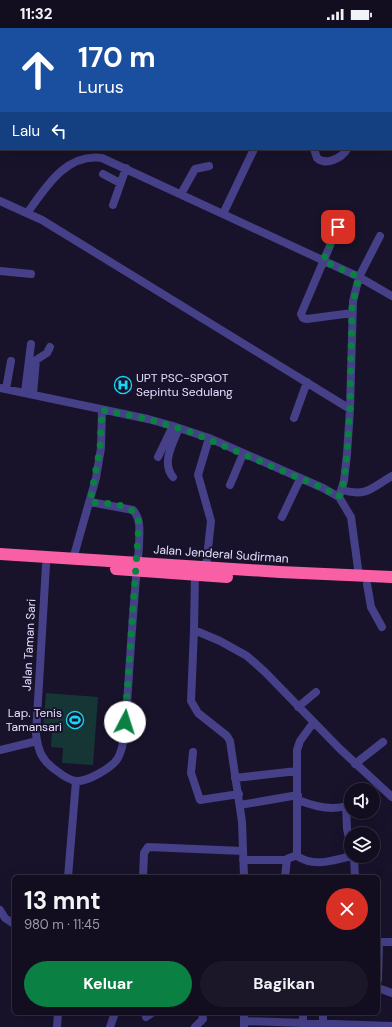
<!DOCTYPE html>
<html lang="id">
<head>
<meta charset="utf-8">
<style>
	body { margin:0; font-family:"DM Sans",sans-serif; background:#1b1729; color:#f1f3f6; height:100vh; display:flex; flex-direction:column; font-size:15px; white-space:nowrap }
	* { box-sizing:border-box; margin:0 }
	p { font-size:13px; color:#9c9ca5 }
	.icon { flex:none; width:22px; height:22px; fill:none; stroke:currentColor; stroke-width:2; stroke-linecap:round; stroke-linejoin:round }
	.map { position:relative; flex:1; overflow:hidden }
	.sheet { position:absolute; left:12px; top:847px; width:368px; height:140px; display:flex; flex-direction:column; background:#120e20; border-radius:6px; box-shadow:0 4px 16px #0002,0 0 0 1px #312e3e }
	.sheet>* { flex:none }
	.banner { position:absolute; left:0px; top:0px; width:392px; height:122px; box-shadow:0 4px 16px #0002,0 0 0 1px #312e3e; background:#1a4fa0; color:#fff; overflow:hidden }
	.fabs { position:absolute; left:344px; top:755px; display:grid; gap:8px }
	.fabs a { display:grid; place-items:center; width:36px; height:36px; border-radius:50%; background:#120e20; box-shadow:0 4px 16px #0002,0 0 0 1px #312e3e; font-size:20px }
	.pin { position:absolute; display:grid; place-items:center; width:34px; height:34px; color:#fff; margin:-17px; border-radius:8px; box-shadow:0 2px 6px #0006 }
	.me { position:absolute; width:44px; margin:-22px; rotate:5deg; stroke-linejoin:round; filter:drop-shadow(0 0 3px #0008) }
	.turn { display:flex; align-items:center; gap:14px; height:84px; padding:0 12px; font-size:18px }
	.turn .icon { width:52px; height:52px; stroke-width:2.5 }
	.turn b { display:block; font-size:28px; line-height:34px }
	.then { display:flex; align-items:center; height:38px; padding:0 12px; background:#0003; gap:8px; font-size:15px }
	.round { display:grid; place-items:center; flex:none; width:42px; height:42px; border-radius:21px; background:#1b1729 }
	.overview { display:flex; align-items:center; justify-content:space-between; height:68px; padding:0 12px }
	h1 { font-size:24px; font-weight:700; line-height:30px }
	.action { display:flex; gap:8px; margin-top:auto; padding:8px 12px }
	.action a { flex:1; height:46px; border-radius:24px; background:#0b8043; color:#fff; font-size:16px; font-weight:700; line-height:46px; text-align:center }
	.action a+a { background:#1b1729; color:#f1f3f6 }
	.status { display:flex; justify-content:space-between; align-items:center; height:28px; padding:0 20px; background:#120e20; direction:ltr }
	.status svg { height:11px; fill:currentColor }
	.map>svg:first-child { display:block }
</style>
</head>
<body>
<div class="status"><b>11:32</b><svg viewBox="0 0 49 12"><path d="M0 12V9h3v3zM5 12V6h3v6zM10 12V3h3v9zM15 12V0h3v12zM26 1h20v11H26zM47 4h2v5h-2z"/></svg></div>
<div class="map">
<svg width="392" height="999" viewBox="0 0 392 999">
	<rect width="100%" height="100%" fill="#18132b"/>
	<!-- green -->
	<path fill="#163535" d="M46,665l52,4 -5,68 -31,-2 1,-15 -12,-1 1,-17 -9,-1z"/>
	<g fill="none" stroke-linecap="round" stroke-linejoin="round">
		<!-- minor -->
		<path stroke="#454088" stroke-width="8" d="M36,0v1
			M185,1l1,-1
			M223,1l1,-1
			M391,10h1
			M0,31l1,1
			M0,82l1,-1
			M314,121l3,9c9,8 25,0 30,-9
			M103,146l17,9
			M181,166l14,-25 14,-3
			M0,173l42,19 308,189
			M113,177l13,-37
			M28,184c18,-25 38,-59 74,-54l257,119 33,19
			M223,186l31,-65
			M343,187l-42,99 2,4 4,1 45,-6
			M0,243l31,3
			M0,360l148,31 25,7 36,12 114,50 16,9 12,20 8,59
			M6,361l5,-28
			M25,364l6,-48
			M33,366l3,-34 11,-7 3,-6
			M294,390l13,-36
			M158,429l15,-31
			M173,449c-12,-14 0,-34 6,-49
			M230,457l13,-31
			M342,462c26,7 29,-2 50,-14
			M339,469l5,-16 3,-27 3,-45 3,-108 6,-24 21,-41
			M282,489l18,-38
			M73,531l23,-81 5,-30 1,-38
			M46,537l-10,169c2,17 6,27 21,37 5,4 13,9 19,10 11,1 36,-13 42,-23 9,-17 8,-49 10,-69 3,-47 6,-95 11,-142 0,-13 3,-27 -6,-37l-43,-8
			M206,539l5,-46 -13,-46 11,-37
			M195,547l-1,55 26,11 27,15 18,16 75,77 52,48
			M367,556l4,23 11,20
			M194,602l-3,71 7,12 29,23 3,5 12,81 2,55
			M298,679l18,-15
			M0,722l37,-9
			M193,724l-2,21 9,27 39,-6
			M355,736l28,-22
			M235,750l62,-7
			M298,772c15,6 37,12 53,4
			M240,777l58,-10
			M346,778l1,23 4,18
			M297,828c18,12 35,4 55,0
			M354,828l1,21
			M243,832h43
			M68,849l8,-96
			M143,849l1,-24 4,-6 95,4
			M285,849l2,-18 10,-4v-105l3,-9 13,-18
			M0,882l5,8 9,6
			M378,914h14
			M378,952l1,-38
			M378,960l14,5
			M323,985v11
			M146,989l6,-4
			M244,993l148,5
			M303,995v-10
			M57,999l1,-14
			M110,999l5,-14
			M195,999l8,-8 -1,-6
			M244,999v-14"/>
		<!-- highway -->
		<path stroke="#f85fa5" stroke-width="12" d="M0,526l280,18 112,5
			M116,541l111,8"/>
	</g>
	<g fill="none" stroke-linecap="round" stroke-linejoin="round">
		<!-- route -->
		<path stroke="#0b8043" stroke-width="7" stroke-dasharray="0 12.6" d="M125,694l14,-199c-3,-21 -32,-19 -49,-21l10,-54 2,-38 46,9 43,13 132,56 16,9 5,-16 3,-27 3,-45 2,-103 7,-29 -36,-16 15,-34"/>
	</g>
	<!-- icons -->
	<defs>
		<g id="hospital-ring" transform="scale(0.9)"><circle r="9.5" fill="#18132b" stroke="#14d8f4" stroke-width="1.5"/><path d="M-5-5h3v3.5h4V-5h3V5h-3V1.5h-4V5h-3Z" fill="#14d8f4"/></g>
		<g id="stadium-ring" transform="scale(0.9)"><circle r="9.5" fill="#18132b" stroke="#14d8f4" stroke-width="1.5"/><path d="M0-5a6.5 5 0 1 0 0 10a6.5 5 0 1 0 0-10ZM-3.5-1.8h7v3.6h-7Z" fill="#14d8f4"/></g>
	</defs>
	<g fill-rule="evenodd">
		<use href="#hospital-ring" x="123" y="357"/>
		<use href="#stadium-ring" x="75" y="692"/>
	</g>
	<g text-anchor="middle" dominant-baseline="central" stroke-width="4" stroke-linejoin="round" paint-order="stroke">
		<!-- poi labels -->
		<g font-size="12" fill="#e3dffe" stroke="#18132b" text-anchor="start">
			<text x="136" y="350">UPT PSC-SPGOT<tspan x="136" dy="14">Sepintu Sedulang</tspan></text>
			<text x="62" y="685" text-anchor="end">Lap. Tenis<tspan x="62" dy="14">Tamansari</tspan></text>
		</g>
		<!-- street labels -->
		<g font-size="12" fill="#e3dffe" stroke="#18132b">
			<text transform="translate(221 526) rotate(4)">Jalan Jenderal Sudirman</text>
			<text transform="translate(29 617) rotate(-87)">Jalan Taman Sari</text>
		</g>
	</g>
</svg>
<div class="fabs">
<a><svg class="icon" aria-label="sound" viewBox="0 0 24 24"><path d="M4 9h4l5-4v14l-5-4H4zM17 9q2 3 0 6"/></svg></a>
<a><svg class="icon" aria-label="layers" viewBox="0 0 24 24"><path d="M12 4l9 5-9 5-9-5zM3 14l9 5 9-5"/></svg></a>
</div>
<div class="pin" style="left:338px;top:199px;background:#d93025"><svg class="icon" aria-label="arrive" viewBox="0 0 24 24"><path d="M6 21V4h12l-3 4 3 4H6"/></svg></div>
<svg class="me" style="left:125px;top:694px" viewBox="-20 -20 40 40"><circle r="19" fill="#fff"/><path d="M0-13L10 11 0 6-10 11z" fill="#0b8043"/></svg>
<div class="banner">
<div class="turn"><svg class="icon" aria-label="ahead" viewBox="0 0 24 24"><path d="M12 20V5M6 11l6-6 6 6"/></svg><div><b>170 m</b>Lurus</div></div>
<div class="then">Lalu<svg class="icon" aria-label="left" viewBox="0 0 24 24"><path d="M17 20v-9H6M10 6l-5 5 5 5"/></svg></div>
</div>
<section class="sheet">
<div class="overview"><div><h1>13 mnt</h1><p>980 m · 11:45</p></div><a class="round" style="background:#d93025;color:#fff"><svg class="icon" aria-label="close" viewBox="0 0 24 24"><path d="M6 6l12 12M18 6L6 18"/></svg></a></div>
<div class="action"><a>Keluar</a><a>Bagikan</a></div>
</section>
</div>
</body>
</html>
